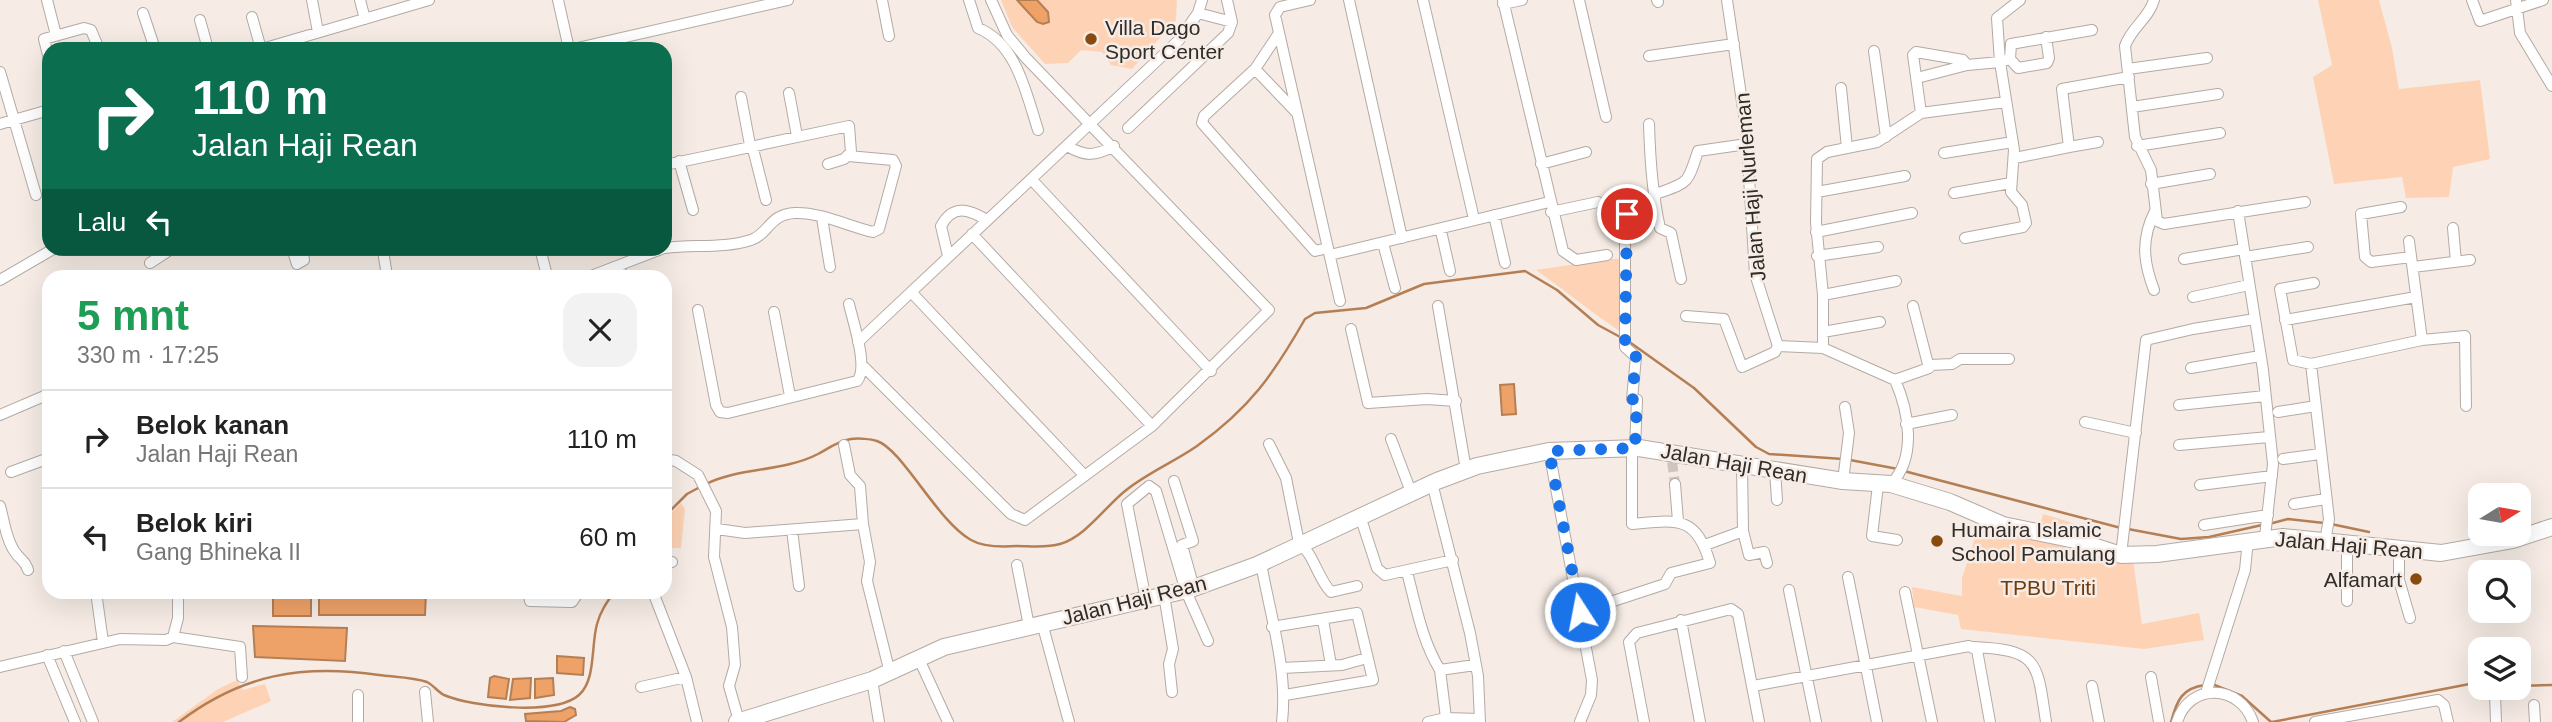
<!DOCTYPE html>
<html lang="id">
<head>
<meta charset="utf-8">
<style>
	body { margin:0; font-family:Helvetica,sans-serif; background:#f2f2f2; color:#222; height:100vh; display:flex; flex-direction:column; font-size:26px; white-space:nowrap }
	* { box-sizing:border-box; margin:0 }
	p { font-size:23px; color:#767676 }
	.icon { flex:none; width:38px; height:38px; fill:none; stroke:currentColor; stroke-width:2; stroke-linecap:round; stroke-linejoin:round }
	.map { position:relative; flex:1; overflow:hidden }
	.details { position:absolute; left:42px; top:270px; width:630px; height:329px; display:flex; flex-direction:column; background:#fff; border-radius:21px; box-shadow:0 7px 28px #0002 }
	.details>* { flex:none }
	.hud { position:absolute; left:42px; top:42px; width:630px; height:214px; border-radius:21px; box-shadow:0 7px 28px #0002; background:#0b6e4f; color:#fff; overflow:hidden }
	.needle { width:46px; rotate:79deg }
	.controls { position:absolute; left:2468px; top:483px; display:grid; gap:14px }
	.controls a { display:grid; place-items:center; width:63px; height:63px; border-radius:14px; background:#fff; box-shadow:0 7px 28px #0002; font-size:35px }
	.pin { position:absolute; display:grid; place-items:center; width:60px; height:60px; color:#fff; margin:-30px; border:4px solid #fff; border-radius:50%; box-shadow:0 2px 7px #0007 }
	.me { position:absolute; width:77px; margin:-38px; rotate:349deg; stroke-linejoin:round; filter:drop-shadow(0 0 5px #0008) }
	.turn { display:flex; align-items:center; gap:24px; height:147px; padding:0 35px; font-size:32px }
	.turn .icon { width:91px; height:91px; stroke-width:2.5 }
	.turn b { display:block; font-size:49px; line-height:60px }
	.then { display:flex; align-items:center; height:66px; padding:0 35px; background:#0003; gap:14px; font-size:26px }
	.round { display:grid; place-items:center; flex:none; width:74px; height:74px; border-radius:21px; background:#f2f2f2 }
	.overview { display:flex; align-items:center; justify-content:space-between; height:119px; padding:0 35px }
	h1 { font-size:42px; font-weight:700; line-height:52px; color:#1e9e55 }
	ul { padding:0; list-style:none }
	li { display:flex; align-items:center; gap:21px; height:98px; padding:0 35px; border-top:2px solid #e0e0e0 }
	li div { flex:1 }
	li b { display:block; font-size:26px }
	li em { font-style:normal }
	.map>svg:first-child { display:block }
</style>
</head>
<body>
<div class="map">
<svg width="2552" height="722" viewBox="0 0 2552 722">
	<rect width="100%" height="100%" fill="#f6ece5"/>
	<!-- green -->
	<path fill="#fed3b5" d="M1001,0h176l-1,20 -44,49 -21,-4 -9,-13 -21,-2 -13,13 -23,1 -33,-37z
		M2318,0h61l13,48 7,41 81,-9 10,79 -37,8 -4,30 -43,1 -4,-21 -68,7 -21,-107 19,-12z
		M1610,259h12l2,75c-31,-20 -58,-43 -88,-64z
		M681,503l4,6 -4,39h-16v-28z
		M2043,514l43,13 -6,19 53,14 9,64 57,-11 5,27 -60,9 -183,-20 -3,-14 -44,-8 -2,-20 50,9v-18l18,-56 57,15z
		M237,680l6,10 22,-6 6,17 -48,21h-51l46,-33z"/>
	<!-- water -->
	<path fill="#efa268" stroke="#b57f55" stroke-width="2" d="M1017,0h20l11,12 1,10 -6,2 -6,-2z
		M1514,384l2,30 -14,1 -2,-30z
		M273,592h38v24h-38z
		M319,592h107l-1,23h-106z
		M253,626l94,2 -2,33 -90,-4z
		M557,656l27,2 -1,17 -26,-2z
		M494,676l15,3 -3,20 -18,-2 2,-19z
		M531,678l-1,20 -20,2 3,-21z
		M553,678l1,17 -19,3v-19z
		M570,707l5,2 1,6 -12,7 -38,-1 -1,-7 36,-3z"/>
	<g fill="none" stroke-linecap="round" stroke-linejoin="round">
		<!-- stream -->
		<path stroke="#b57f55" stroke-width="2.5" d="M1628,341l66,47 62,59 13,7 74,5
			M1850,460l48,9
			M1904,471l217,57
			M706,484c35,-17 77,-12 112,-30 11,-6 20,-13 33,-15 7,-1 20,0 26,2 25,8 61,81 94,99 12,7 32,7 46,6 13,0 30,2 43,-2 25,-7 45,-37 65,-53 22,-18 49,-29 72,-45 53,-38 76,-71 108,-127l10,-6 51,-5 58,-24 101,-13 32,19 41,35 24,13
			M665,516l22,-22 13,-7
			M2269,524l19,-5 36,4
			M2331,524l38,8
			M2128,529l53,10 28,-2 53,-12
			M2493,536l8,-2
			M2212,684l30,12 29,26
			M2518,686l34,-1
			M179,722c63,-48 123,-58 200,-47 15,2 34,2 48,7 6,3 11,10 17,13 28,12 111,21 135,0 17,-15 12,-50 18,-71 3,-12 10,-22 17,-32
			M2171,722c6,-22 11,-34 34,-37
			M2272,722l208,-40"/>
		<!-- street-tunnel -->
		<path stroke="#cec6bf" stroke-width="10" stroke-dasharray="10 5" stroke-linecap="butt" d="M1672,462l3,22"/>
		<!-- street casing -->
		<g stroke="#b3aaa4" stroke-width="12">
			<path id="street" d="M47,0l9,35
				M312,0l6,32
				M360,0l5,19
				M558,0l11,49
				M882,0l7,36
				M969,0l9,28c39,16 48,65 60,102
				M1310,0l-30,7 -5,8 65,286
				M1349,0l53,238
				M1423,0l51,219
				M1503,0l60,251 13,9 31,-5
				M1579,0l27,117
				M1657,0l1,2
				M1727,0l19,129 9,145 23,72
				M2020,0l-23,18 3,44 10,-3 1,-15 81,-14
				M2154,0c-5,18 -23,28 -29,46l10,91 16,33 6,51 7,3 141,-22
				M2472,0l8,21 63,-21
				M2516,0l4,33 32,53
				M1503,4l19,-4
				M143,13l12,36
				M1198,13l34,9
				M252,17l9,32
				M200,20l8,29
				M1279,33l-24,36 -51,47 -2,7 113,128 13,-3
				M262,49l167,-49
				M573,49l215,-49
				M1874,51l12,86
				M1649,56l85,-12
				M49,59l-5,-20 40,-11 7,2 8,19
				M2010,59l8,9 29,-5 2,-5 -3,-21
				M1255,69l42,44
				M2128,69l79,-11
				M0,72l36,123
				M1917,78l50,-13 33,-3 14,88 -3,42 11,13 4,18 -3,4 -58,11
				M1841,88l6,60
				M789,93l8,43
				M741,97l9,48
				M2132,107l86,-13
				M1921,113l-8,-58 3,-3 47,8 4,5
				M0,124l49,-14
				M1649,124c1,36 3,69 11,104l11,5 10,46
				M1128,128l100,-95 4,-11 -5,-22
				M752,145l14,55
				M1067,146c19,11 28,10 47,0
				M2137,146l83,-13
				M2069,147l29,-5
				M1944,153l69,-11
				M2015,158l54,-11 -7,-58 67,-12
				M679,161l14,49
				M1541,164l45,-12
				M665,165l184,-39 2,26 -7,7 -16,5
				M1032,180l179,191
				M2151,184l59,-10
				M1817,192l88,-16
				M1954,193l57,-10
				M1656,194c33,-12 31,-9 42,-43l49,-7
				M2401,207l-40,7 4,43 6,5 40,-5
				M2238,211l25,159 10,94 -8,73
				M1551,212l47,-10
				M1494,215l11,48
				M822,218l8,49
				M2453,228l3,34
				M1441,231l9,40
				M1816,232l96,-19
				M972,234l180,192
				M2409,241l13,99
				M1383,243l12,45
				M292,248l5,16 7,-4 -2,-12
				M540,248l7,28
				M665,248c28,-4 58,1 86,-8 18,-6 18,-26 44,-27 25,-1 53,13 78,19l6,-3 17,-63 -3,-6 -45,-4
				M1330,255l219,-53
				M948,256l-7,-30c12,-22 27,-17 46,-6
				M1817,256l61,-9
				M384,257l3,19
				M2245,257l63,-10
				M2184,259l60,-10
				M150,263l23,-15
				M2413,267l57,-7
				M623,274v2
				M591,276l73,-28
				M0,280l55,-32
				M2314,283l-34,6 13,71 18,4 111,-24 43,-4 1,70
				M2154,290c-11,-29 -13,-51 1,-79
				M912,293l172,182
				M1823,295l73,-14
				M2193,297l56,-12
				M1438,306l28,164
				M698,310l18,95 4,7 8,1 129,-32c12,-13 -4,-59 -8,-77
				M774,312l16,84
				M1686,316l38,3 18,48 33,-15 3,-6
				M2285,320l131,-23
				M1351,329l17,74 59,-4 29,2
				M1823,332l57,-10
				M858,342l321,-302 19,-27 4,-13
				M1778,346l45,2 72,32c14,32 22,77 -4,104
				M1823,348v-53l-7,-72 1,-64 10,-7 50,-10 44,-29 85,-11
				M2311,364l18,155 -4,22
				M862,365l149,149 14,6 127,-94 117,-116 -243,-252 -19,-23 -16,-35
				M1930,365l22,-1 8,-5h49
				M2191,368l69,-12
				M1895,380l34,-12 -16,-62
				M2179,405l86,-9
				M2278,412l38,-6
				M0,415l49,-21
				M2085,422l51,11
				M1906,424l46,-9
				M1391,439l20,53
				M1269,444l17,34 13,65c15,11 19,36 32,49l26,-6
				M844,445l6,30 10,11 3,38
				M2179,445l90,-8
				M1635,448l2,-48 -5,-1 4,-42 -11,-10v-114l4,-21h27
				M1549,451l43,229 -1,15 -11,27
				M665,459l11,2 22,14 18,36 -2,46 18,70 3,38 -6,21 10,35
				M2283,459l37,-5
				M1742,464l1,67 6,24 15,-3 3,11
				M1775,470l2,30
				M11,472l38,-14
				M1174,481l19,60 -11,4 12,43
				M1843,481l6,-48 -4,-26
				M1432,483l38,150 8,43 2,46
				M1675,484l3,37
				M1878,485l-6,51 25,4
				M2200,485l72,-9
				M2294,504l32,-5
				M0,506c4,14 6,34 15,46 5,8 10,8 13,18
				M1360,516l17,52 8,7 68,-15
				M2204,525l64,-10
				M717,529l28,4 118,-9 7,38 -3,19 23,92
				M792,530l7,56
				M2347,544v57
				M1705,545l38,-14
				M2399,549v31l11,38
				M2121,555l25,-215 47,-11 62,-10
				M1261,563c9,52 27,106 21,159
				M665,564l7,-2
				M1017,565l12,61
				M1407,572c9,34 15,69 33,98l35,-5
				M1848,577l29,145
				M1789,590l27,132
				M96,592l7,50
				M528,592l2,9 42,1 7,-10
				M653,592l33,85 11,45
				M1905,592l27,130
				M1164,595l9,54 -4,15 3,28
				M1146,600l-19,-96 22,-18 7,5 30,100 22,50
				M1580,612l85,-28 6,-11 39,-10c-14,-48 -33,-43 -78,-39v-76
				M1323,620l8,45
				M1681,620l19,102
				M1042,623l27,99
				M1272,627l85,-14 16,67 -88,15
				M173,637l67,10 2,30
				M1974,647c66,3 63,16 72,75
				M64,651l29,71
				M47,655l28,67
				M918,657l30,65
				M0,667l120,-28 46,1 7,-3 5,-19v-26
				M1282,668l60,-3 25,-7
				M1440,670l6,48
				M2151,677l8,45
				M872,680l7,42
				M1753,686l216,-40 8,4 13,72
				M2092,686l7,36
				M641,687l45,-10
				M425,692l3,30
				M2206,693l39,-123 3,-30
				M2487,693h8l1,29
				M2534,705l1,17
				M358,722v-27
				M1428,722l18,-4 33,1
				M1644,722l-15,-80 8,-9 94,-24 7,5 21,108
				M2177,722c12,-40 63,-38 76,0
				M2315,722l123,-22 6,5 4,17"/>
		</g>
		<!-- secondary casing -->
		<g stroke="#b3aaa4" stroke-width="18">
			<path id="secondary" d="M737,722l135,-42 72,-33 247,-58 66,-24 180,-84 40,-15 72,-15 90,-3 204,33 48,3 59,18 53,23 72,15 46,15 36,-1 126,-17 158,16 72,-13 39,-13"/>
		</g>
		<!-- street -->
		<use href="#street" stroke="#fff" stroke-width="10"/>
		<!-- secondary -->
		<use href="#secondary" stroke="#fff" stroke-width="16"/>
	</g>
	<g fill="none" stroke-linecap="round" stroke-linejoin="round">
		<!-- route -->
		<path stroke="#1a73e8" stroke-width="12" stroke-dasharray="0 21.6" d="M1580,612l-31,-161 86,-3 2,-48 -5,-1 4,-42 -11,-10 2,-133"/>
	</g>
	<!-- markers -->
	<g fill="#884a0e" stroke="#f6ece5" stroke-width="2.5">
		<circle cx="1091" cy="39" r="7"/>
		<circle cx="1937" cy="541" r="7"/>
		<circle cx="2416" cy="579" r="7"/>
	</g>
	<g text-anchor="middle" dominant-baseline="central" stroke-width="5" stroke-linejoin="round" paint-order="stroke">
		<!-- poi labels -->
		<g font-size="21" fill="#2f2c29" stroke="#f6ece5" text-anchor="start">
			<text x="1105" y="27">Villa Dago<tspan x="1105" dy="24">Sport Center</tspan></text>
			<text x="1951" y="529">Humaira Islamic<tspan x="1951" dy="24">School Pamulang</tspan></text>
			<text x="2402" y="579" text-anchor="end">Alfamart</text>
		</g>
		<!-- street labels -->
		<g font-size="21" fill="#2f2c29" stroke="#f6ece5">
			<text transform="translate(1750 187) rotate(-95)">Jalan Haji Nurleman</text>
			<text transform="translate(1734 463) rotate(10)">Jalan Haji Rean</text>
			<text transform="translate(2349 545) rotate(5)">Jalan Haji Rean</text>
			<text transform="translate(1134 600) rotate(-14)">Jalan Haji Rean</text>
		</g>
		<!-- park labels -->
		<g font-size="21" fill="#6c3b0e" stroke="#f6ece5">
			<text x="2048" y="587">TPBU Triti</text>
		</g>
	</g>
</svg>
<div class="controls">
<a><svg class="needle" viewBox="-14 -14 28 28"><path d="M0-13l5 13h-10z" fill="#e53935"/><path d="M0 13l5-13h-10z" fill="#767676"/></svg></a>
<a><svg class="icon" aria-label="search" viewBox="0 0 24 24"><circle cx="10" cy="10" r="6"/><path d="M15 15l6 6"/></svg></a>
<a><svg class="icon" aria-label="layers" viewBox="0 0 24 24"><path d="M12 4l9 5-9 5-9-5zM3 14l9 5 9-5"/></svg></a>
</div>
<div class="pin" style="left:1627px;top:214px;background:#d93025"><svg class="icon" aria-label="arrive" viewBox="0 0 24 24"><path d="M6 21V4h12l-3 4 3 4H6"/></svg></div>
<svg class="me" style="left:1580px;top:612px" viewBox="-20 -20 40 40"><circle r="17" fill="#1a73e8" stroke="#fff" stroke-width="3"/><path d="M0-11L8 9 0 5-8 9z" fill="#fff"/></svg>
<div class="hud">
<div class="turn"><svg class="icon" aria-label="right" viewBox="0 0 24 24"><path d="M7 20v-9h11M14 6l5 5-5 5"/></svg><div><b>110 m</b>Jalan Haji Rean</div></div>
<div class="then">Lalu<svg class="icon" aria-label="left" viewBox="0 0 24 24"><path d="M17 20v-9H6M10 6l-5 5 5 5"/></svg></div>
</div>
<section class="details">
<div class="overview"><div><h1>5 mnt</h1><p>330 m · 17:25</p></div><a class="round"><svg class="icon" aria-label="close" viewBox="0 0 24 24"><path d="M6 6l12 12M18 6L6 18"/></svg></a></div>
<ul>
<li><svg class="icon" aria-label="right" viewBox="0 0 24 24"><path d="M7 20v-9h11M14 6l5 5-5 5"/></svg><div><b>Belok kanan</b><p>Jalan Haji Rean</p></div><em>110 m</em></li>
<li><svg class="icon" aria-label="left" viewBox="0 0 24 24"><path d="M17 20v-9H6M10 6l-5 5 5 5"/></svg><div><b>Belok kiri</b><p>Gang Bhineka II</p></div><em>60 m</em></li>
</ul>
</section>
</div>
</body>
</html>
